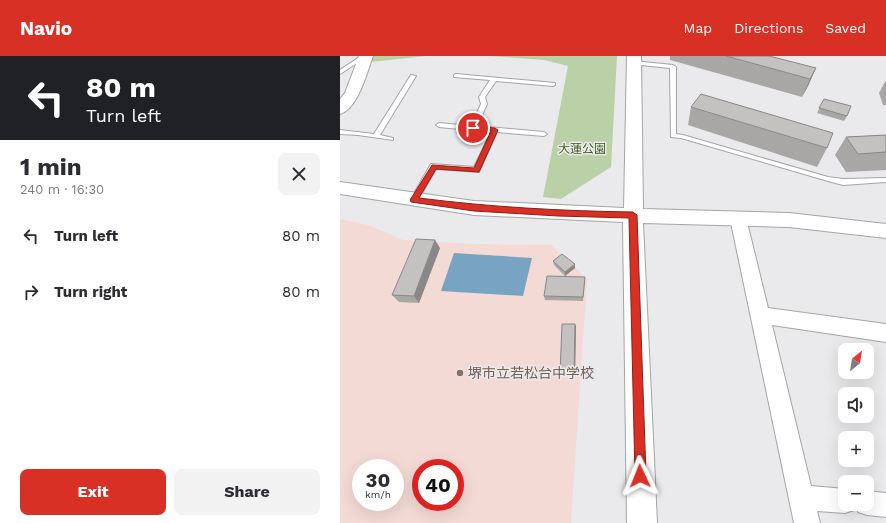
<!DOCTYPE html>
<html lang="en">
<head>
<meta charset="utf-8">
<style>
	body { margin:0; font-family:"Work Sans","Noto Sans JP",sans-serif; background:#f2f2f3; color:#2b2b33; height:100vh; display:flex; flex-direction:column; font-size:15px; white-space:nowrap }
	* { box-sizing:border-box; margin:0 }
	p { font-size:13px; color:#7c7c81 }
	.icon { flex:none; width:22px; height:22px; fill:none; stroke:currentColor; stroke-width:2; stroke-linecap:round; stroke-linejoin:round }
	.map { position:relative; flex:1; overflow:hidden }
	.sheet { display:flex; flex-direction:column; background:#fff; width:340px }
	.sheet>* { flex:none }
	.top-card { background:#202124; color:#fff; overflow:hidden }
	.needle { width:26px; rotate:30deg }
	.fabs { position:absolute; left:498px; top:287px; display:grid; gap:8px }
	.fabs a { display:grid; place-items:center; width:36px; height:36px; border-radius:8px; background:#fff; box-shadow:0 4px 16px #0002; font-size:20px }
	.speed { position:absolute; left:12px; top:403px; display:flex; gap:8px; font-size:20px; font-weight:700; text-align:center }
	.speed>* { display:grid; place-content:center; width:52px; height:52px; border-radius:50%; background:#fff; box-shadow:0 4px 16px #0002; line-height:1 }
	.speed small { font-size:10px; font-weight:400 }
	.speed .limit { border:6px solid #d22; background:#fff; color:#111 }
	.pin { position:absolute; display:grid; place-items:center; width:34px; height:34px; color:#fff; margin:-17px; border:2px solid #fff; border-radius:50%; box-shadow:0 1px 4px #0007 }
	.me { position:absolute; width:44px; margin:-22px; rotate:358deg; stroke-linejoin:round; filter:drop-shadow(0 0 3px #0008) }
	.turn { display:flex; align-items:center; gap:14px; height:84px; padding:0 20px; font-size:18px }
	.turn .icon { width:52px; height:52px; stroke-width:2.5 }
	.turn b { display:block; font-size:28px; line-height:34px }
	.round { display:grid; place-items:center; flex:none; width:42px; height:42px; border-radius:8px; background:#f2f2f3 }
	.overview { display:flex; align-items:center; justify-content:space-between; height:68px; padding:0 20px }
	h1 { font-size:24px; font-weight:700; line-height:30px }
	.cta { display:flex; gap:8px; margin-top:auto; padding:8px 20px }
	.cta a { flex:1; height:46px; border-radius:8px; background:#d93025; color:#fff; font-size:16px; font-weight:700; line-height:46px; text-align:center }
	.cta a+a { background:#f2f2f3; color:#2b2b33 }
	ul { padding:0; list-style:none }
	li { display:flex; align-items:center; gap:12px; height:56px; padding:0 20px }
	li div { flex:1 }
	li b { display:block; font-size:15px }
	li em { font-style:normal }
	header { display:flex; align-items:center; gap:24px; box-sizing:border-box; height:56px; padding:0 20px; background:#d93025; color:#fff }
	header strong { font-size:19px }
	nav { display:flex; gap:22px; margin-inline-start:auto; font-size:14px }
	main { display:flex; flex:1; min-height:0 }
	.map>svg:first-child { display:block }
</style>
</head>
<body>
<header>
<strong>Navio</strong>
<nav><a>Map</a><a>Directions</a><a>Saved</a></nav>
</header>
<main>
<section class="sheet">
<div class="top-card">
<div class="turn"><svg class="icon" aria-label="left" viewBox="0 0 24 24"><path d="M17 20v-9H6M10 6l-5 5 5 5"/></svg><div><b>80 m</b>Turn left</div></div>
</div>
<div class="overview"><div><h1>1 min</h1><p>240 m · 16:30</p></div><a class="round"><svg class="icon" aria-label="close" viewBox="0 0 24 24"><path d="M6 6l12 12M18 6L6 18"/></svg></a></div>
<ul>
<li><svg class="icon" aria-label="left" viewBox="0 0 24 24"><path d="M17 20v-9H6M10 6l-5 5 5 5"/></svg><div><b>Turn left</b></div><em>80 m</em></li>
<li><svg class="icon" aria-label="right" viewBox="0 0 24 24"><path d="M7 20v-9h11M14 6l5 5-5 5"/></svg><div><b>Turn right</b></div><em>80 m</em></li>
</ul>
<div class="cta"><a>Exit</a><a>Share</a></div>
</section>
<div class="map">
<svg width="546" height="467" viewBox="0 0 546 467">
	<rect width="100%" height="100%" fill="#eaeaec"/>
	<!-- education -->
	<path fill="#f4dad5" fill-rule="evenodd" d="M0,163l28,6 35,15 71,4 77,1 36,34 -16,244h-231zM21,412h34v34h-34zM81,412h34v34h-34z"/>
	<!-- green -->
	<path fill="#bad0a6" d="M33,0h53l-55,6z
		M150,0h127l-6,111 -50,32 -18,-2 25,-131 -24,-6z"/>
	<!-- water -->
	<path fill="#79a3c3" d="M114,197l78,5 -9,38 -82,-5z"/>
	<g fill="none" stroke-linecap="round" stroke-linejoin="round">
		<!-- lane casing -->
		<g stroke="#a4a5a6" stroke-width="2">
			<path id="lane" d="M21,0h7l-28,18v-4z
				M293,5l40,4 3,2v67l7,1 145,42 15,2 43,-1v4l-43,3 -15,-4 -147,-43 -10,-1 -1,-69 -39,-4 -1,-1z
				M116,18l99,9v2l-2,1 -57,-5 -11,16 2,7 -10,22 67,6 3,2 -3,2 -47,-4 -18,40 -43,-3 -19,33h-6l-1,-2 21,-36 43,3 17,-35 -52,-5 -3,-2 3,-2 32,3 10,-22 -2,-7 11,-17 -36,-3v-2z
				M71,19l5,1 -36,59 13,3v2l-35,-5 -18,-1v-4l34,4z"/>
		</g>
		<!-- street casing -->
		<g stroke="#a4a5a6" stroke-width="2">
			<path id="street" d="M398,156l6,2 2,4 22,90 118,16v18l-114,-17 39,161 34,3v15h22v-13l19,2v24l-19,-2 -9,-3 -2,-7 -2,5 -9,3 -28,-2 3,12h-26l-64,-305 2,-4z"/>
		</g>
		<!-- secondary casing -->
		<g stroke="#a4a5a6" stroke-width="2">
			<path id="secondary" d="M19,0h14c-6,16 -15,53 -33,58v-15l5,-6z
				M287,0h14l2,153 146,4 97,11v14l-97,-11 -146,-4 14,300h-30l-4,-301 -149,-7 -134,-21v-12l134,19 150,7z"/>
		</g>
		<!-- lane -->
		<use href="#lane" fill="#fff" fill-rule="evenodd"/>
		<!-- street -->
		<use href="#street" fill="#fff" fill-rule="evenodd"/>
		<!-- secondary -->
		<use href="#secondary" fill="#fff" fill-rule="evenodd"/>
	</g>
	<!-- wall -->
	<path fill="#a9a7a6" d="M330,0h99l47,12 -8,18 -6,11 -132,-37z
		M546,24v25h-3l-4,-12z
		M484,43l23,17 -3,5 -27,-8z
		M351,51l136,41 -10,19 -129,-42z
		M546,79v35l-40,2 -11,-17 11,-18z
		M100,192l-21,55 -20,-1 -7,-7z
		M213,205l22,7 -10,8 -11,-11z
		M245,221v4l-2,20 -38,-1 -1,-4z
		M235,268l1,3 -1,48 -14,1 -1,-3z"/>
	<!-- shaded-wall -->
	<path fill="#898887" d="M476,12l-8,18 -6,11 8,-18z
		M95,184l5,8 -21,55 -5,-7z
		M235,208v4l-10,8v-4z
		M235,268l1,3 -1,48 -1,-3z"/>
	<!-- building -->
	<path fill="#c4c2c1" stroke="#898887" d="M386,0h43l47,12 -6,11z
		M361,38l132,39 -6,15 -136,-41z
		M484,43l27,7 -4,10 -28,-8z
		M546,79v17l-28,2 -12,-17z
		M76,183l19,1 -21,56 -22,-1z
		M222,198l13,10 -10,8 -12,-11z
		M207,220l38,1 -2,20 -39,-1z
		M222,268h13l-1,48 -14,1z"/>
	<!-- route -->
	<path fill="#d93025" stroke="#8d1f18" d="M131,70l24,2 3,2 -19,42 -43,-3 -17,29c71,9 142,13 214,14l4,3 9,261 -1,4 -5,2 -4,-2 -1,-4 -6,-258 -71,-2 -84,-5 -63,-9 -1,-2 22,-35 42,3 17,-37 -20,-2z"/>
	<!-- markers -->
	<circle fill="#8d6e63" stroke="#eaeaec" stroke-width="1.5" cx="120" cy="317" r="4"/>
	<g text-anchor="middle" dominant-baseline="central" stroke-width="3" stroke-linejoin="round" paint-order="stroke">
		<!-- far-park labels -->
		<g font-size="12" fill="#3f5b1c" stroke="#eaeaec">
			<text x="242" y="93">大蓮公園</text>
		</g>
		<!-- education labels -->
		<g font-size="14" fill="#785e54" stroke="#eaeaec" text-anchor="start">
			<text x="128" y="317">堺市立若松台中学校</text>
		</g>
	</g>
</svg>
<div class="fabs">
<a><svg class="needle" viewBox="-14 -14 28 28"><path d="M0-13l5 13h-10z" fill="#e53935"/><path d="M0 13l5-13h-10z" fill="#7c7c81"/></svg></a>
<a><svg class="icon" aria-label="sound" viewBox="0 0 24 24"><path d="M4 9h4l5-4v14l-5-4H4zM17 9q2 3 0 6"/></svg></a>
<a>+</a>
<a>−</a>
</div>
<div class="speed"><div>30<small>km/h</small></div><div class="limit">40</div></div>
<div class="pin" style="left:133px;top:72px;background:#d93025"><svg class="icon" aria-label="arrive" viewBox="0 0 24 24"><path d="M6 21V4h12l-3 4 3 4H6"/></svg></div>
<svg class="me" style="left:300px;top:420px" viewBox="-20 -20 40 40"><path d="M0-17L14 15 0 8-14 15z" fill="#d93025" stroke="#fff" stroke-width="4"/></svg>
</div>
</main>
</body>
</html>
